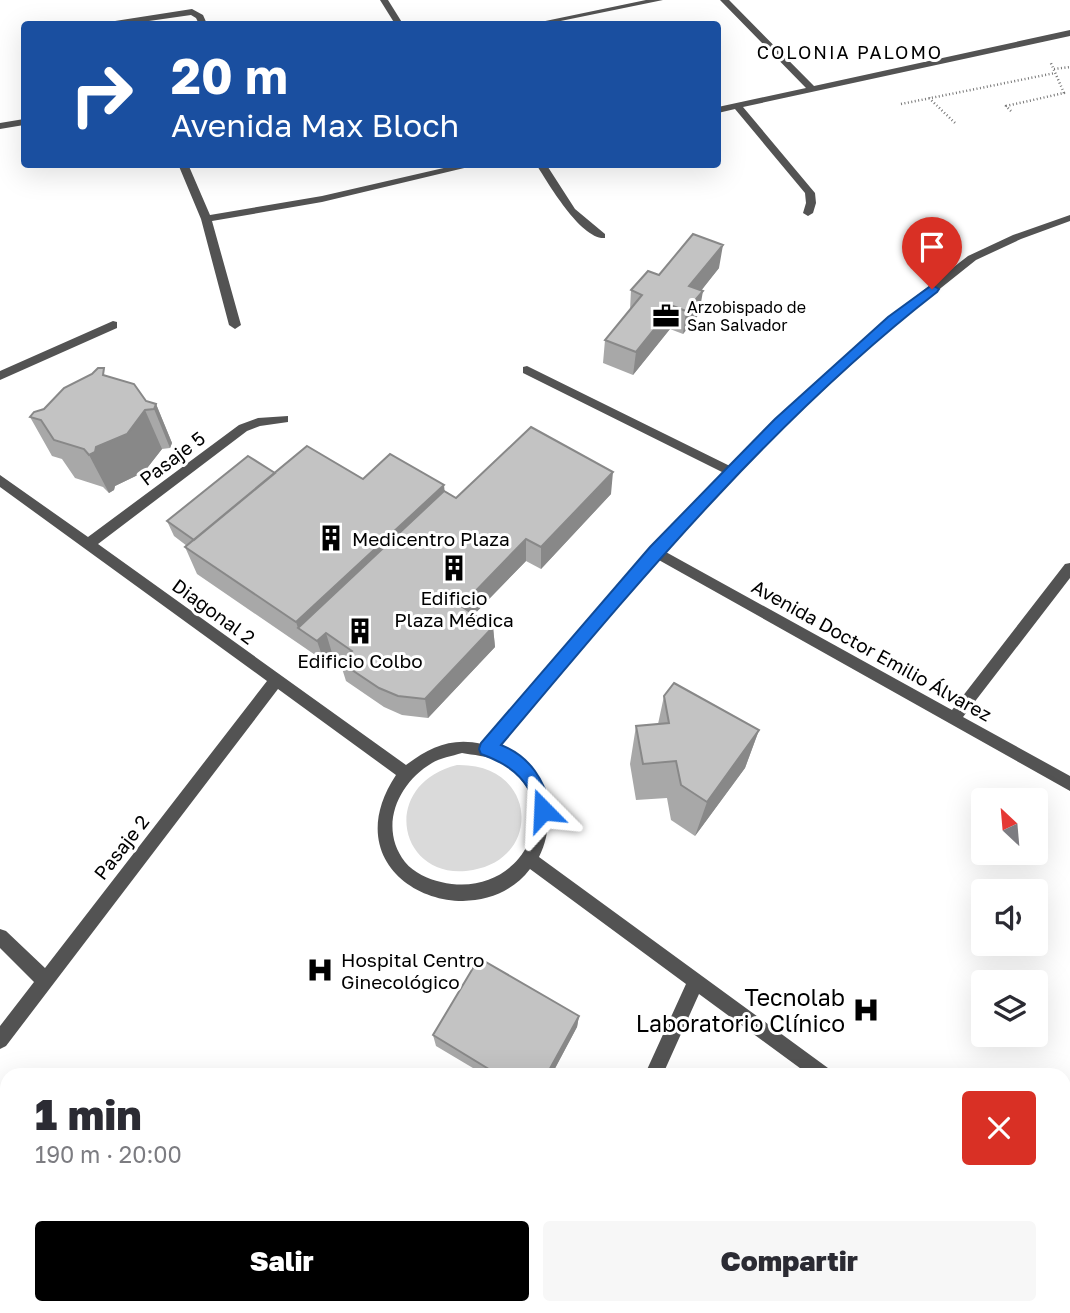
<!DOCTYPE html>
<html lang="es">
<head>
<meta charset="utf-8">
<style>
	body { margin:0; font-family:"Golos Text",sans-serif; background:#f7f7f7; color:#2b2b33; height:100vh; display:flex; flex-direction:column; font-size:26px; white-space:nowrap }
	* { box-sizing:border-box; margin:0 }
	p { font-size:23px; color:#7c7c81 }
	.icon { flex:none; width:38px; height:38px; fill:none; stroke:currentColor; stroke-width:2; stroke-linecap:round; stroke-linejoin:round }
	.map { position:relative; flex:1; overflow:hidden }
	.details { position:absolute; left:0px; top:1068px; width:1071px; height:247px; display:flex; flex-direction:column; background:#fff; border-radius:21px 21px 0 0; box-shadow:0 7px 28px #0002 }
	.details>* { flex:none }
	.hud { position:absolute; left:21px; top:21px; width:700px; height:147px; border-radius:7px; box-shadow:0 7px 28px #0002; background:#1a4fa0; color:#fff; overflow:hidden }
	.needle { width:46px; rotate:334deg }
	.controls { position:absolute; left:971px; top:788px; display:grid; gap:14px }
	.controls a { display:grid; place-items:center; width:77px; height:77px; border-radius:7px; background:#fff; box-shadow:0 7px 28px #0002; font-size:35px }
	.pin { position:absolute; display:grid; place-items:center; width:60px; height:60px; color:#fff; margin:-72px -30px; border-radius:50% 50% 50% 0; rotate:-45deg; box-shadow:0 0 7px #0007 }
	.pin .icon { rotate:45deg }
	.me { position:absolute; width:77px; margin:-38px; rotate:339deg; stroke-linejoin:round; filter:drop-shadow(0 0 5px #0008) }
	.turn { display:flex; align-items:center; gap:24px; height:147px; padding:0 35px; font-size:32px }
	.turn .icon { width:91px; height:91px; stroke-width:2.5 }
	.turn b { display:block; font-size:49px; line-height:60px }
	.round { display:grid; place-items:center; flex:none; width:74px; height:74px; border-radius:7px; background:#f7f7f7 }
	.headline { display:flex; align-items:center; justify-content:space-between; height:119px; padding:0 35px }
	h1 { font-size:42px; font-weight:800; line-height:52px }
	.button { display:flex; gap:14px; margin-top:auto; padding:14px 35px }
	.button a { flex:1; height:80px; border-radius:7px; background:#000; color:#fff; font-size:28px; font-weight:800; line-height:80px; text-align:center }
	.button a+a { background:#f7f7f7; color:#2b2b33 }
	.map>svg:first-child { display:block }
</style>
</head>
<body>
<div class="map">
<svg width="1070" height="1313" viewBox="0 0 1070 1313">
	<rect width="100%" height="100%" fill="#fff"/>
	<!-- green -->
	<path fill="#dadada" d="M457,765c80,-2 86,93 16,105 -74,14 -96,-85 -16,-105z"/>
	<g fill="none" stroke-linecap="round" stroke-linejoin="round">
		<!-- path -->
		<path stroke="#757575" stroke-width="2.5" stroke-dasharray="1 2.5" stroke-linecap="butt" d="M1054,69l16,-2
			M929,98l26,25
			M901,104l154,-31
			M1011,111l-5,-5 58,-13 -14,-32"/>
		<!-- lane -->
		<path fill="#535353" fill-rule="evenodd" d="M113,321l4,1v6l-117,52v-9z
			M527,366l209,103 2,3 -2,3h-8l-205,-102v-6z
			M340,1307h26l3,6h-26z"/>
		<!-- street -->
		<path fill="#535353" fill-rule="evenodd" d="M380,0h8l15,24h-8z
			M646,0h17l-117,24h-15z
			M720,0h9l85,86 256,-56v6l-327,71 72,86 1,10 -3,10 -5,3 -5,-3 3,-10 -1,-10 -70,-84 -17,4v-6l88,-19z
			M192,9l11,6 4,9h-8l-3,-6 -5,-3 -63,9h-17l4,-3z
			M24,119v6l-24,4v-6z
			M178,164h10l22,51 112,-19 139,-32h20l-159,38 -110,19 29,104 -6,4 -6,-4 -28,-106z
			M536,164h10l29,45 30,25v4c-24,2 -57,-55 -69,-74z
			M1070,215v6l-49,18 -45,21 -79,63 -113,103 -120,125 288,159 113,-146 5,-1v15l-107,139 107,59v15l-413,-232 -159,188c47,14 62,68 41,110l289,211 3,6h-23l-109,-80 -36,80h-18l41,-90 -156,-115c-55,73 -204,12 -134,-94l-118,-86 -272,357 -6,3v-23l34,-44 -34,-34v-19l6,2 39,37 222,-287 -267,-194v-12l88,62 151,-112 19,-7 30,-2v6l-28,4 -13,5 -149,113 308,221c24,-18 46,-28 76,-21l168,-196 126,-128 113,-103 79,-61 45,-21zM462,753c11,2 26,3 36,8 74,40 25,141 -57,121 -13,-3 -27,-9 -36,-20 -27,-35 -7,-79 27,-99 8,-5 20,-7 30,-10z
			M1064,1242l6,3v21l-6,-3z
			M538,1307h20l-2,6h-20z"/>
	</g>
	<!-- wall -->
	<path fill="#a8a8a8" d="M719,268l-18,22 -2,24 -16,20 -13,-5 -37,46 -30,-12 2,-23 25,-30 1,-20 28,-15z
		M107,376l39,25 10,3 16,39 -2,5 -8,1 -18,23 -29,14 -1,4 -5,3 -6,-6 -28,-9 -13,-19 -10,-3 -22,-39z
		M275,473l169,12v6l12,7 155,-4 -70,75 -15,-8 -52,53 19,13 2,20 -67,71 -26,-3 -18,-8 -38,-26 -6,-19 2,-2 -10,-7 -8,8 -127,-87 -12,-27 2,-1 -13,-10 -7,-15z
		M664,696l95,34 -14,38 -50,68 -24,-16 -4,-22 -31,2 -6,-36 6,-38 22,-2z
		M579,1016l-2,11 -25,47h-69l-47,-28 -3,-11z"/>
	<!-- shaded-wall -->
	<path fill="#888" d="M723,245l-4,23 -33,42 3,-24z
		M703,291l-4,23 -16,20 3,-23z
		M673,306l-3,23 -37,46 3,-23z
		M156,404l16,39 -2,5 -16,-39z
		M145,410l17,39 -18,23 -29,14 -1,4 -5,3 -20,-38 7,-8z
		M613,472l-2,22 -70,75v-22z
		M444,485l3,29 -149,114 -2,-6z
		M526,539v22l-63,65 -2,-20z
		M493,627l2,20 -67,71 -3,-19z
		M326,633l6,20 -8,8 -7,-20z
		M759,730l-14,38 -50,68 12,-34z
		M579,1016l-2,11 -25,47h-5z"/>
	<!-- building -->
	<path fill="#c3c3c3" stroke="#888" stroke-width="2" d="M693,234l30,11 -34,41 14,5 -17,20 -13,-5 -37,46 -31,-12 37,-45 -11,-5 17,-19 11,4z
		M98,368h6l-1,7 31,9 12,17 10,3 -2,5 -9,1 -18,24 -31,13 -1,5 -6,3 -5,-6 -30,-9 -13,-20 -11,-3 4,-5 10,-3 20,-21 28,-14z
		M531,427l82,45 -72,75 -15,-8 -65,67 32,21 -68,72 -27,-3 -19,-8 -39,-26 12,-11 -26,-18 -9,8 -19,-13 146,-137 12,7z
		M307,446l56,33 27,-25 54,31 -148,137 -111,-75z
		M248,456l27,17 -81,67 -27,-19z
		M674,683l85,47 -52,72 -26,-17 -5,-24 -33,3 -7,-38 33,-3 -5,-27z
		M479,958l100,58 -32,58h-50l-64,-39z"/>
	<!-- route -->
	<path fill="#1a73e8" stroke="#114b97" stroke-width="2" d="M932,285l7,4 -2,3c-166,129 -301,293 -436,453 30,12 43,35 51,65l-3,5 -6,3 -6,-3c-4,-8 -5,-19 -9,-27 -11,-18 -28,-27 -47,-34l-2,-5 2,-6 169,-196 77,-79 48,-49 113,-102z"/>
	<!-- icons -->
	<defs>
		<g id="office-bare" transform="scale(2.1)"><path d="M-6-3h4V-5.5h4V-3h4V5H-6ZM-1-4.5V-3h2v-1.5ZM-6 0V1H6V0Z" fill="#000" stroke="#fff" stroke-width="2.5" paint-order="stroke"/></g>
		<g id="building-bare" transform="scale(2.1)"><path d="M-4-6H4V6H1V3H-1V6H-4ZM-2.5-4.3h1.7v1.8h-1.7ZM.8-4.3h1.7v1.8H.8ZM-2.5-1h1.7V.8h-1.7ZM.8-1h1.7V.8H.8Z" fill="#000" stroke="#fff" stroke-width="2.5" paint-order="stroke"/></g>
		<g id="hospital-bare" transform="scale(2.1)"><path d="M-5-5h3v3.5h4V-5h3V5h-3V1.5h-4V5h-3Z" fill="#000" stroke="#fff" stroke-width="2.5" paint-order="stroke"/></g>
	</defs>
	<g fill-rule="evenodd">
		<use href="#office-bare" x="666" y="316"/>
		<use href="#building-bare" x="331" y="538"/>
		<use href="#building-bare" x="454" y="568"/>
		<use href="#building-bare" x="360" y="631"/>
		<use href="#hospital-bare" x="320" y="970"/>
		<use href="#hospital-bare" x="866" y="1010"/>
	</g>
	<g text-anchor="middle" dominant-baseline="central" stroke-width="6" stroke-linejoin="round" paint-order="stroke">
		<!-- far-poi labels -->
		<g font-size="16" fill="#000" stroke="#fff" text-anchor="start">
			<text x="687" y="307">Arzobispado de<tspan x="687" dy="18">San Salvador</tspan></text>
		</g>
		<!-- far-neighbourhood labels -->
		<g font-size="18" letter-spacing="2" fill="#000" stroke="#fff">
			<text x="850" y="52">COLONIA PALOMO</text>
		</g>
		<!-- street labels -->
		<g font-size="19" fill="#000" stroke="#fff">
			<text transform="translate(172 458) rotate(-37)">Pasaje 5</text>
			<text transform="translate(214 611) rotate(36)">Diagonal 2</text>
			<text transform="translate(872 650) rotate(29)">Avenida Doctor Emilio Álvarez</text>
			<text transform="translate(121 847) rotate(-52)">Pasaje 2</text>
		</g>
		<!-- poi labels -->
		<g font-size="19" fill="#000" stroke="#fff" text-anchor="start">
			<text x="352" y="538">Medicentro Plaza</text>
			<text x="454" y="597" text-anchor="middle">Edificio<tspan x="454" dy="22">Plaza Médica</tspan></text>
			<text x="360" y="660" text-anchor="middle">Edificio Colbo</text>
			<text x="341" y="959">Hospital Centro<tspan x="341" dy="22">Ginecológico</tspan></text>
		</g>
		<!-- near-poi labels -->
		<g font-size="23" fill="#000" stroke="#fff" text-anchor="end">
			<text x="845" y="997">Tecnolab<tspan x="845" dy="26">Laboratorio Clínico</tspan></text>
		</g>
	</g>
</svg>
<div class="controls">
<a><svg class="needle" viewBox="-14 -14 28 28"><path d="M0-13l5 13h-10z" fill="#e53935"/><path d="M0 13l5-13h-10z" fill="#7c7c81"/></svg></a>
<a><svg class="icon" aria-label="sound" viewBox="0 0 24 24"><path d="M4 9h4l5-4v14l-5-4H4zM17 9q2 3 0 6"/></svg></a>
<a><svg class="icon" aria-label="layers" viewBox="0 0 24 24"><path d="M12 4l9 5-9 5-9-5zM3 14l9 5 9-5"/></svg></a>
</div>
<div class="pin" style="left:932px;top:289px;background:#d93025"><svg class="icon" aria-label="arrive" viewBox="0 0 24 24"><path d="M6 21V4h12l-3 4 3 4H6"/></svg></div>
<svg class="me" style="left:543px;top:810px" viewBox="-20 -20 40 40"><path d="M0-17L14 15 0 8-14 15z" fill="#1a73e8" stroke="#fff" stroke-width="4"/></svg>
<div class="hud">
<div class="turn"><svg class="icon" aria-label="right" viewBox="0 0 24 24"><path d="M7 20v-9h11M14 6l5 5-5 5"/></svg><div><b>20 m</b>Avenida Max Bloch</div></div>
</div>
<section class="details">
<div class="headline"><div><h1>1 min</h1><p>190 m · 20:00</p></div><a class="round" style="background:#d93025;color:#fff"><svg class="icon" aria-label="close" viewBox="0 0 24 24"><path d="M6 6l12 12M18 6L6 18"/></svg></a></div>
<div class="button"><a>Salir</a><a>Compartir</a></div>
</section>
</div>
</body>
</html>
